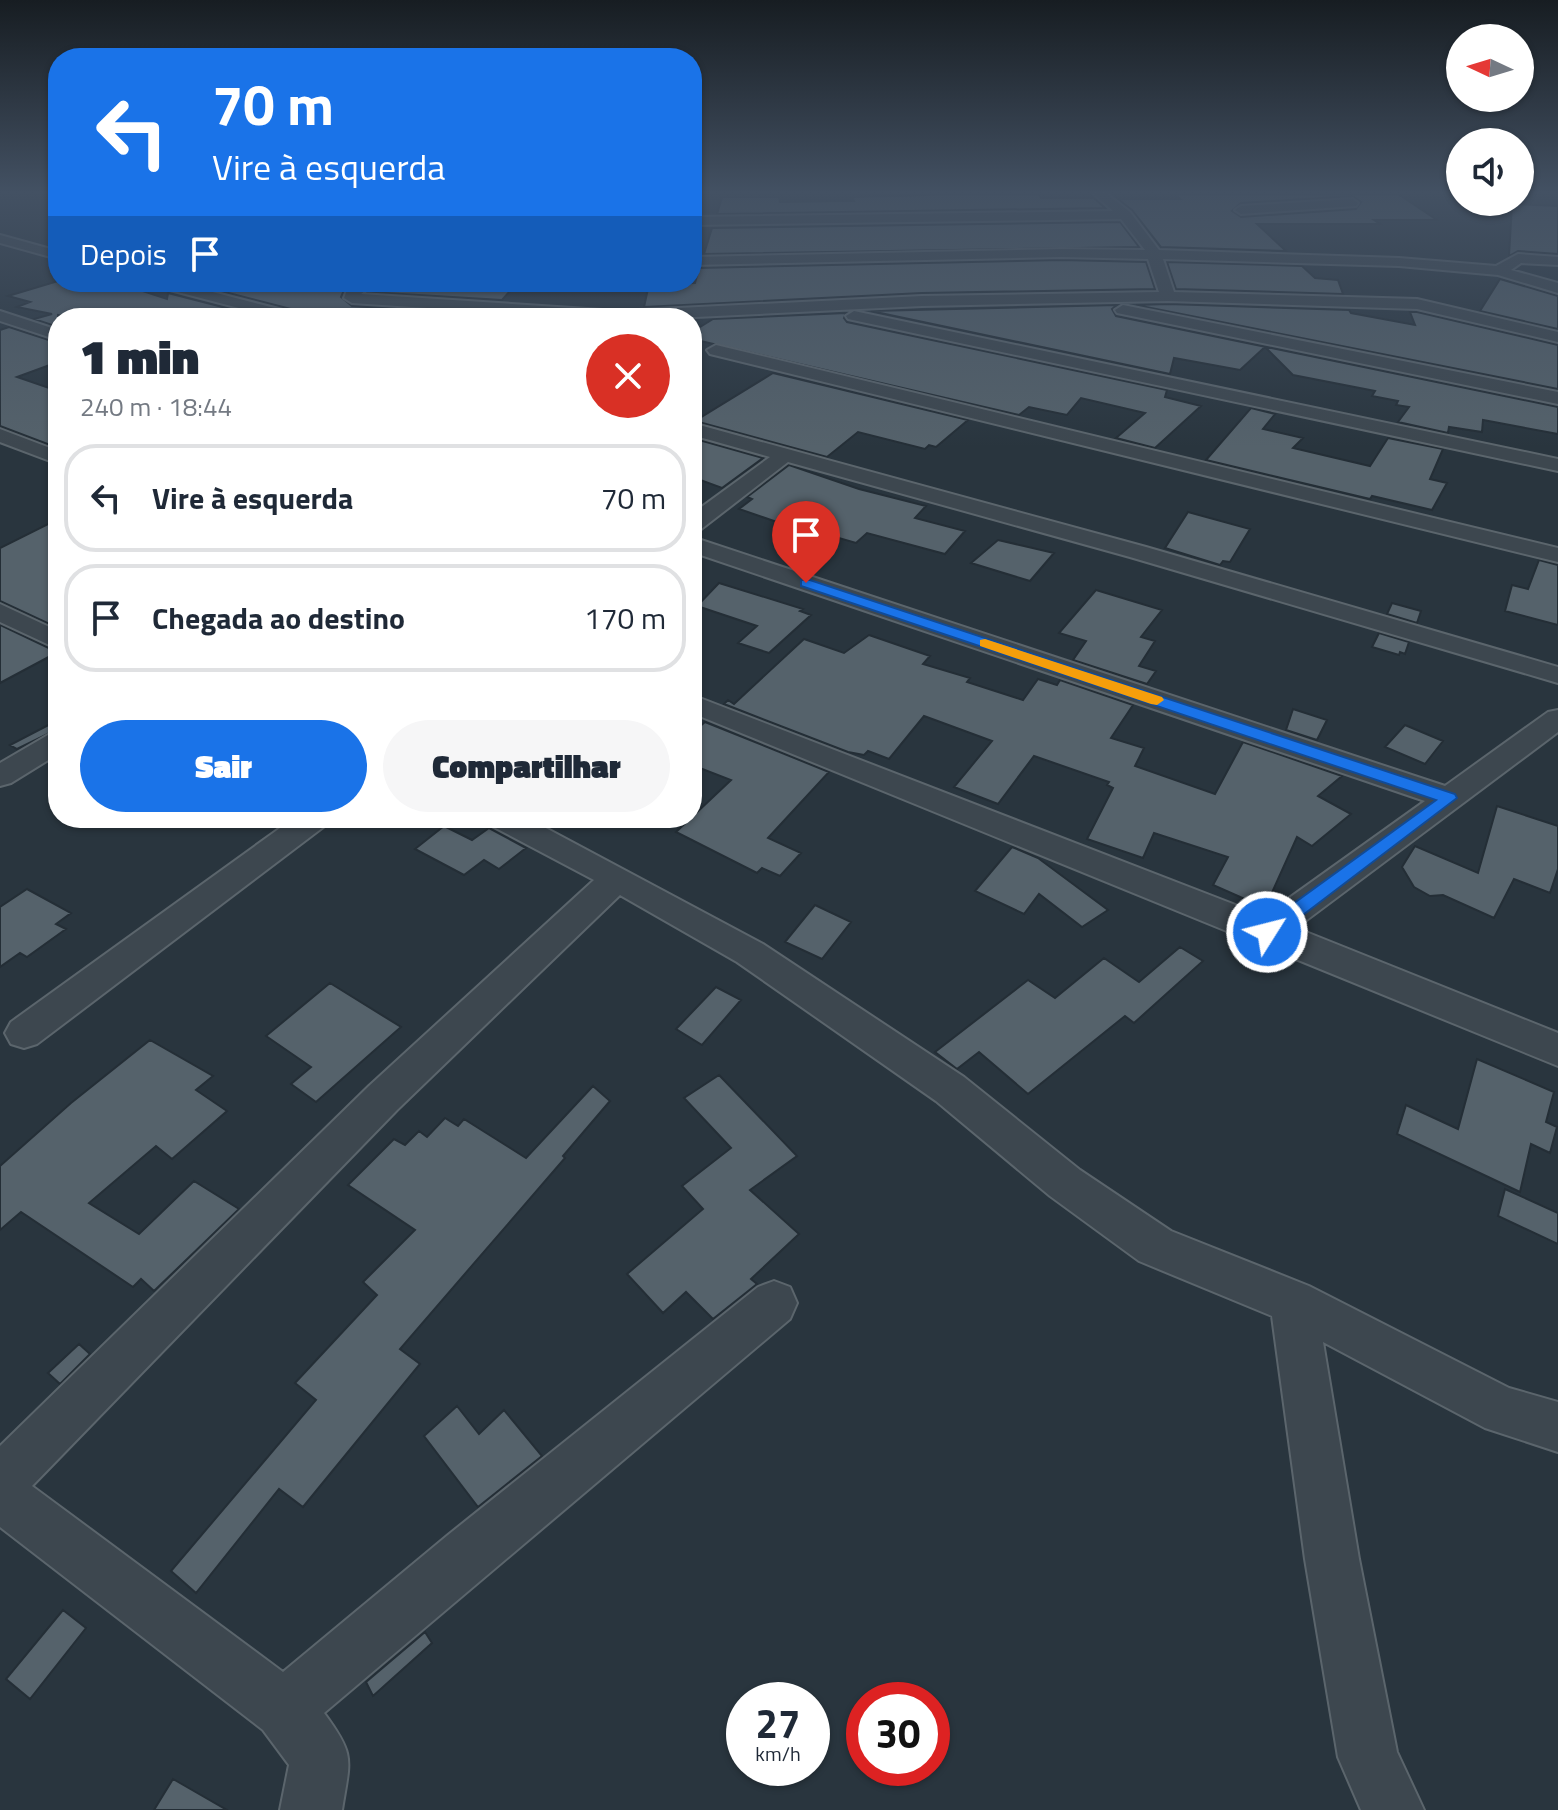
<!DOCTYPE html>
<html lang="pt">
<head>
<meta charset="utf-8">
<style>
	body { margin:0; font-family:"Titillium Web",sans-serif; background:#f6f6f7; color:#1f2937; height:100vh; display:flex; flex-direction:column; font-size:30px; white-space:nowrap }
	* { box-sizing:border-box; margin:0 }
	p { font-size:26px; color:#747a83 }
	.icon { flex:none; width:44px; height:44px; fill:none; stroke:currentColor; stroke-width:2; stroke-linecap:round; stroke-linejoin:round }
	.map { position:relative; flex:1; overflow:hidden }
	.panel { position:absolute; left:48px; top:308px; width:654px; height:520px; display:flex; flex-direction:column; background:#fff; border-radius:32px; box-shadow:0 2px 6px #0004 }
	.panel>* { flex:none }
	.banner { position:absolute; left:48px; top:48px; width:654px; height:244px; border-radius:32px; box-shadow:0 2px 6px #0004; background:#1a73e8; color:#fff; overflow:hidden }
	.needle { width:52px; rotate:274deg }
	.fabs { position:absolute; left:1446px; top:24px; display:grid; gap:16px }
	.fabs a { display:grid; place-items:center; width:88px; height:88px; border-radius:50%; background:#fff; box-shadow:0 2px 6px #0004; font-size:40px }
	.speed { position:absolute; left:726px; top:1682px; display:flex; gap:16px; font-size:40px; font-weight:700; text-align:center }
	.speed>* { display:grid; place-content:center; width:104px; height:104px; border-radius:50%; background:#fff; box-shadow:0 2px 6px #0004; line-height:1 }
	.speed small { font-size:20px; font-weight:400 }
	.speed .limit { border:12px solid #d22; background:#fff; color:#111 }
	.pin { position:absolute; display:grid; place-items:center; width:68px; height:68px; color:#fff; margin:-82px -34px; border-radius:50% 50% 50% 0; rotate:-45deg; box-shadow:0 0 8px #0007 }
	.pin .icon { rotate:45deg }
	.me { position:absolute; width:88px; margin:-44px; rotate:54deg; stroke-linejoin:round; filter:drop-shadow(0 0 6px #0008) }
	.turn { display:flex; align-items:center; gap:28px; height:168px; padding:0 32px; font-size:36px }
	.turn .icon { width:104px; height:104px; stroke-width:2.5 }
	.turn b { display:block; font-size:56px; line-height:68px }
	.then { display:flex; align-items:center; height:76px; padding:0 32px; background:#0003; gap:16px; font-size:30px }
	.round { display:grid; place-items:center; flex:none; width:84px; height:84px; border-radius:42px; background:#f6f6f7 }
	.head { display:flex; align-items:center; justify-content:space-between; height:136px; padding:0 32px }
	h1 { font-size:48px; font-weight:800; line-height:60px }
	.button { display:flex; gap:16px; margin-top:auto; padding:16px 32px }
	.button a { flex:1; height:92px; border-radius:48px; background:#1a73e8; color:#fff; font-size:32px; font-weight:800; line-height:92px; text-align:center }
	.button a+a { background:#f6f6f7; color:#1f2937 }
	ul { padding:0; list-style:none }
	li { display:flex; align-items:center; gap:24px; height:108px; margin:0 16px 12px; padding:0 16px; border:4px solid #e0e1e3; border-radius:32px }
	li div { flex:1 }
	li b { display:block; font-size:30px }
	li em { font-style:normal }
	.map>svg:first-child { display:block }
</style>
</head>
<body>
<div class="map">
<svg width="1558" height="1810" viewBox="0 0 1558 1810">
	<rect width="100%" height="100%" fill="#29353e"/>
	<!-- building -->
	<path fill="#55626b" stroke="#242e36" stroke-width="2" fill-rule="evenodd" d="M964,194h74l3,4h53l11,10 -388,6 5,-17h57l1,5 63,-1h11l-2,-4z
		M1175,194h223l39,26h-63l6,4h-123l29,27 -125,-4 -29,-37 -14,-11h62zM1352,196l9,6 -5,7 -115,8 -9,-6 9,-8z
		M1512,204l46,2v48l-40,-3 -9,5z
		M1120,222l19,25 -435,7 8,-26z
		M1061,260l85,2 9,27 -233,4 -278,14 5,-23 46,-1 4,-15z
		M1167,262l135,4 13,12 23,2 5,14 -167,-5z
		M1500,279l58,17v33l-78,-18z
		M58,281l57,1 52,17 1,-6 97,25h-192l-15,-3v12l-24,-8 18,-5 -35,-7 13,-5 -22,-6z
		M186,282h167l-8,6 -4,9 11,9 138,9 -2,3h-181l-4,-6z
		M379,282h139l-16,18 -133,-8z
		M1168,304l181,6 2,3 64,12 -5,-13h7l141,33v44l-422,-84z
		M1117,305l-5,4 4,7 442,91v27l-75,-14 -1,12 -33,-5 -1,6 -50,-11 11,-15 -13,-2 2,-4 -26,-5 3,-5 -82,-16 -28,-28 -25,23 -66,-12 -4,16 -299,-63z
		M846,313l-2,5 3,4 320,68 -2,7 36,9 -46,42 -39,-10 29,-25 -64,-15 -14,17 -38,-8 -10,8 -327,-76v-7l21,-13z
		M9,327l49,16v19l-41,15 41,14v57l-58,-22v-96z
		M773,373l195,47 -32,27 -7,-2 -4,4 -67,-17 -31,25 -132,-36z
		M1251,408l24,6 -12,15 40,9 -10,10 77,18 18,-28 55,11 -13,30 17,4 -15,27 -60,-14 -2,3 -164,-39z
		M692,438l71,20 -41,30 -30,-11z
		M789,465l70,24 67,17 -11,12 50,13 -20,23 -78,-21 -11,10 -55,-16 -4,2 -58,-20 13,-10 -5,-2z
		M1188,512l62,17 -20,33 -7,-1 -3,4 -55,-17z
		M58,519v109l-58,-27v-53z
		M998,540l26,6 30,7 -24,28 -59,-18z
		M1539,560l19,5v60l-53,-14 7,-26 16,4z
		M719,583l84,26 -3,2 11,4 -42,38 -31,-10 19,-17 -60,-20z
		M1096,590l66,20 -21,27 14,4 -16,25 17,5 -9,13 -74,-24 13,-19 -27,-8z
		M1392,603l29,8 -4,12 -30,-9z
		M0,625l57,27h1l-58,31z
		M1379,633l30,9 -4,12 -5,-2 -1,3 -27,-8z
		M869,635l61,21 -7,8 47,14 -3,4 56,18 15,-21 19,6 3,-5 73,25 -22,33 33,10 -9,18 80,28 28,-52 99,34 -24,20 33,18 -39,32 -15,-9 -32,71 -52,-23 15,-28 -74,-24 -11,25 -56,-19 26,-51 -6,-3 2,-3 -75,-26 -36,48 -44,-17 38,-46 -68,-25 -35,43 -21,-8 -4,4 -16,-3 -124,-48 4,-4 6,4 70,-65 40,14z
		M1293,709l34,11 -10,20 -31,-10z
		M58,720v9l-41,20 -7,-4z
		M705,722l124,50 -61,66 33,15 -21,23 -18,-8 -5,5 -81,-41 55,-52 -39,-15v-32z
		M1405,725l38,16 -18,23 -40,-17z
		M1497,806l61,20v43l-8,24 -36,-14 -20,39 -51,-23 -13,1 -16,-9 -12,-20 13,-21 63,27z
		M444,826l28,14 17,-12 37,20 -27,21 -15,-9 -20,15 -49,-26z
		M1012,847l26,11 70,52 -26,17 -43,-33 -15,20 -49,-23z
		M27,889l44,24 -15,11 10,5 -39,28 -7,-4 -20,14v-60z
		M815,905l36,17 -29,37 -37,-17z
		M1180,947l23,14 -69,62 -9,-7 -97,78 -49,-42 -22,17 -22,-17 93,-72 27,18 49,-40 35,24z
		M330,983l71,44 -85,75 -25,-18 20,-17 -45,-31z
		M716,987l25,13 -39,45 -26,-16z
		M150,1040l63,36 -17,14 31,21 -55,48 -16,-13 -67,57 50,31 55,-53 45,28 -85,82 -13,-12 -8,8 -112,-75 -21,18v-64l71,-63z
		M1477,1059l77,33 -8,30 11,5 -7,26 -19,-9 -11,48 -123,-58 9,-29 52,24z
		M719,1075l78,81 -47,34 49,44 -48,45 6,5 -44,35 -27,-27 -23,21 -36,-39 76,-65 -21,-23 49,-38 -47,-50z
		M593,1086l17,15 -47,55 2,2 -165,191 20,15 -117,143 -24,-18 -83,104 -25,-22 145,-171 -21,-17 82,-88 -14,-13 52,-52 -67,-45 46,-46 11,6 14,-14 8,6 18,-19 13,8 6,-7 62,39z
		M1505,1189l53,24v31l-60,-28z
		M79,1344l11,10 -30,30 -12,-11z
		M457,1406l22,28 25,-24 38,46 -64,51 -54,-71z
		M63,1610l23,18 -56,71 -24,-20z
		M425,1632l7,11 -59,53 -7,-14z
		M173,1779l54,31h-73z"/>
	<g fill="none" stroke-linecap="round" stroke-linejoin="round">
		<!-- street casing -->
		<g stroke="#5b656c" stroke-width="4">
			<path id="street" d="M1094,194h13l23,18 29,38 240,8 97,8 22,-12 40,3v8l-37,-2 -10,7 47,13v10l-60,-18 -99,-9 -236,-7 11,33 243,7 141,33v10l-141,-33 -249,-8 -246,5 -247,12h-98l-225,-15 -8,-5 3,-8 11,-8h18l-15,12 257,17 304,-15 237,-4 -11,-33 -87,-2 -369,8v-8l369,-8 84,1 -24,-31 -429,6v-8l421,-6z
				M1352,199l6,4 -2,3 -115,8 -6,-4 6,-4z
				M0,235l58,16v8l-58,-16z
				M148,282h26l128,33 2,3h-27l-126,-33z
				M1123,305l435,87v12l-441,-91 -2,-3z
				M0,311l58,19v10l-58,-19z
				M854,311l704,148v12l-710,-152 -2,-3z
				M716,345l842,203v14l-848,-208 -3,-4z
				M692,423l454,124 412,120v16l-428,-126 -342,-95 -88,68 -8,2v-18l78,-57 -78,-22z
				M0,429l58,22v13l-58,-22z
				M692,537l753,249 103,-74 10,-2v22l-262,196 262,105v33l-866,-353v-18l572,221 161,-115 -733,-249z
				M0,604l58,27v18l-58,-27z
				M58,732v22l-47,29 -11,3v-23l48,-28z
				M294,818h37l-5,7 -289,219 -13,4 -13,-4 -6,-11 6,-11z
				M485,818h42l236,126 201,133 116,93 91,61 138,55 200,102 49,14v50l-73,-24 -162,-86 36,217 38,193 27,58h-63l-23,-53 -33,-198 -33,-243 -133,-55 -89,-65 -114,-95 -199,-139 -117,-67 -223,215 -365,376 251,186 165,-137 310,-248 16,-6 16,6 7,16 -7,16 -466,394c32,43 26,46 18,97h-62l9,-45 -26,-35 -263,-203v-81l369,-360 225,-206 -104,-55z"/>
		</g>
		<!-- street -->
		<use href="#street" fill="#3d474f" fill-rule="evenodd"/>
	</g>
	<!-- sky -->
	<linearGradient id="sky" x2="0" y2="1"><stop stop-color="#171d22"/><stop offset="0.43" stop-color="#435163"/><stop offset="1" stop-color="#435163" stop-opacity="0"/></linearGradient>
	<rect width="1558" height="447" fill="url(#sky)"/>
	<!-- route -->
	<path fill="#1a73e8" stroke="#114b97" stroke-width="2" d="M801,580h9l645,214 2,4 -183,139h-13l-3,-5 3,-5 175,-127 -635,-214z"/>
	<!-- slow -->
	<path fill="#f59e0b" d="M985,639l177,58 2,3 -7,5 -6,-1 -171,-58v-6z"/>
</svg>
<div class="fabs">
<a><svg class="needle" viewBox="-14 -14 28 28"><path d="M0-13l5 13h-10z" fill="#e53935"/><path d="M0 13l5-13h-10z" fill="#747a83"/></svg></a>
<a><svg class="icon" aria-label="sound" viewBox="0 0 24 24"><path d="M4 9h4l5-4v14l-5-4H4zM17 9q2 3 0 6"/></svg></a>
</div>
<div class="speed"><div>27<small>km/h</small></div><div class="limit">30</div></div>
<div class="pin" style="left:806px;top:583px;background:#d93025"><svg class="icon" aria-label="arrive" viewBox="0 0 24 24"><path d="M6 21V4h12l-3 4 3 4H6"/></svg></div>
<svg class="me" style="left:1267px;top:932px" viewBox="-20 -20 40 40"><circle r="17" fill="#1a73e8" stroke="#fff" stroke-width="3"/><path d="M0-11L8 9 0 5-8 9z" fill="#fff"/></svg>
<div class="banner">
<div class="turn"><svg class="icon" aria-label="left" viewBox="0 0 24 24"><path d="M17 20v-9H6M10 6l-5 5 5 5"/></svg><div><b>70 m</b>Vire à esquerda</div></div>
<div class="then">Depois<svg class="icon" aria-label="arrive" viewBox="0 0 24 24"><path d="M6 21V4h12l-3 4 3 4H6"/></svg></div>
</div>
<section class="panel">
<div class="head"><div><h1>1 min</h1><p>240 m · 18:44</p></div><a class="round" style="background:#d93025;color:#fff"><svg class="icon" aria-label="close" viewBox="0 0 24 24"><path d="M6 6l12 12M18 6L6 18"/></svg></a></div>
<ul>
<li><svg class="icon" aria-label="left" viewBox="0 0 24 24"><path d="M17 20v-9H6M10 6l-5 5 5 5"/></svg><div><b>Vire à esquerda</b></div><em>70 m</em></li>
<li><svg class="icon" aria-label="arrive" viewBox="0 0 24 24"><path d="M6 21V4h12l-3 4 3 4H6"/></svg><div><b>Chegada ao destino</b></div><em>170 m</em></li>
</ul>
<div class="button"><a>Sair</a><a>Compartilhar</a></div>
</section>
</div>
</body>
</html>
